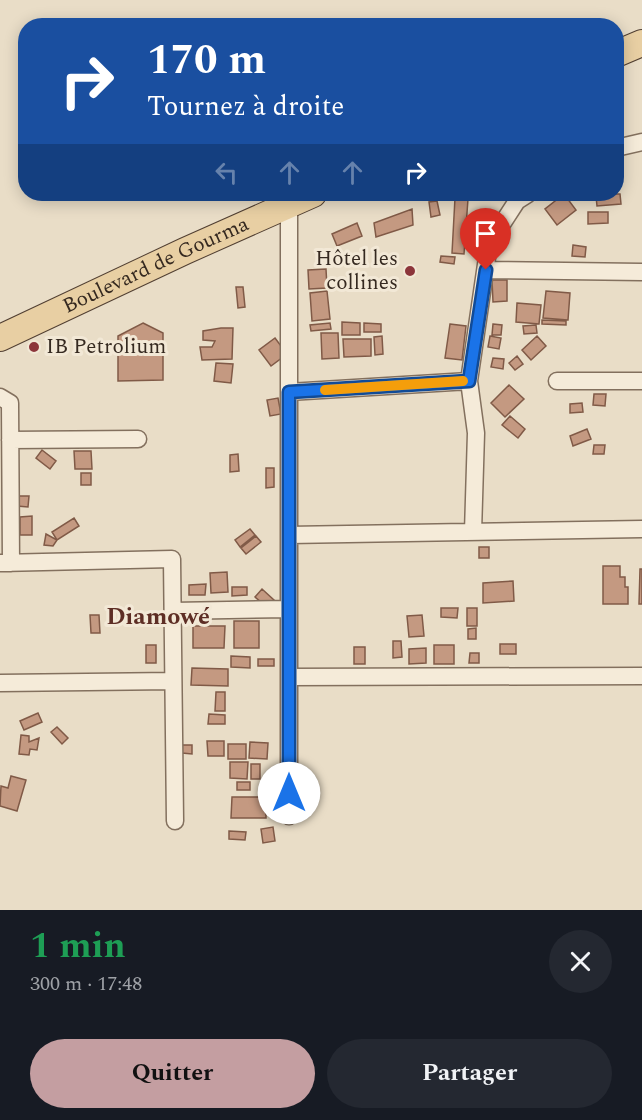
<!DOCTYPE html>
<html lang="fr">
<head>
<meta charset="utf-8">
<style>
	body { margin:0; font-family:Spectral,serif; background:#242831; color:#f1f3f6; height:100vh; display:flex; flex-direction:column; font-size:22px; white-space:nowrap }
	* { box-sizing:border-box; margin:0 }
	p { font-size:20px; color:#9ea1a6 }
	.icon { flex:none; width:33px; height:33px; fill:none; stroke:currentColor; stroke-width:2; stroke-linecap:round; stroke-linejoin:round }
	.map { position:relative; height:910px; overflow:hidden }
	.side { display:flex; flex-direction:column; background:#171b24; flex:1 }
	.side>* { flex:none }
	.banner { position:absolute; left:18px; top:18px; width:606px; height:183px; border-radius:24px; box-shadow:0 3px 15px #0003; background:#1a4fa0; color:#fff; overflow:hidden }
	.pin { position:absolute; display:grid; place-items:center; width:51px; height:51px; color:#fff; margin:-62px -26px; border-radius:50% 50% 50% 0; rotate:-45deg; box-shadow:0 0 6px #0007 }
	.pin .icon { rotate:45deg }
	.me { position:absolute; width:66px; margin:-33px; rotate:0deg; stroke-linejoin:round; filter:drop-shadow(0 0 4px #0008) }
	.turn { display:flex; align-items:center; gap:21px; height:126px; padding:0 30px; font-size:27px }
	.turn .icon { width:78px; height:78px; stroke-width:2.5 }
	.turn b { display:block; font-size:42px; line-height:51px }
	.lanes { display:flex; align-items:center; height:57px; padding:0 30px; background:#0003; justify-content:center; gap:30px; direction:ltr }
	.lanes .off { opacity:.35 }
	.round { display:grid; place-items:center; flex:none; width:63px; height:63px; border-radius:32px; background:#242831 }
	.summary { display:flex; align-items:center; justify-content:space-between; height:102px; padding:0 30px }
	h1 { font-size:36px; font-weight:700; line-height:45px; color:#1e9e55 }
	.action { display:flex; gap:12px; margin-top:auto; padding:12px 30px }
	.action a { flex:1; height:69px; border-radius:36px; background:#c49ea1; color:#111; font-size:24px; font-weight:700; line-height:69px; text-align:center }
	.action a+a { background:#242831; color:#f1f3f6 }
	.map>svg:first-child { display:block }
</style>
</head>
<body>
<div class="map">
<svg width="642" height="910" viewBox="0 0 642 910">
	<rect width="100%" height="100%" fill="#e9ddc7"/>
	<!-- building -->
	<path fill="#c49981" stroke="#805a47" stroke-width="1.5" d="M564,194l12,16 -19,15 -12,-16z
		M587,194h33l1,10 -24,2 -1,-10 -8,1z
		M455,198l13,1 -4,55 -12,-1z
		M437,201l3,14 -9,2 -2,-15z
		M412,209l1,16 -37,12 -2,-14z
		M588,212h20v11l-20,1z
		M357,223l5,13 -25,10 -5,-12z
		M573,245l13,2 -1,10 -13,-1z
		M441,256l14,1 -1,7 -14,-2z
		M326,269l1,19 -18,1 -1,-19z
		M492,280h15v21l-14,1z
		M236,287h7l2,20 -7,1z
		M327,291l3,28 -18,2 -2,-28z
		M546,291l24,2 -2,27 -25,-2z
		M517,303l24,2 -2,19 -23,-2z
		M542,320l24,1v4l-24,-1z
		M342,322l18,1v12h-18z
		M143,323l20,10v47l-45,1v-45z
		M330,323l1,6 -20,2 -1,-6z
		M364,323l17,1v8h-17z
		M450,324l16,2 -4,34 -17,-2z
		M493,324l9,1 -1,10h-9z
		M536,325l1,8 -13,1 -1,-8z
		M221,328h12l-1,31 -30,1 -2,-13h12l3,-6 -12,-1v-9z
		M321,333h17l1,25 -17,1z
		M382,336l1,18 -8,1 -1,-18z
		M490,336l11,2 -2,11 -11,-2z
		M537,336l9,10 -15,14 -9,-10z
		M275,338l12,16 -16,12 -12,-16z
		M343,339h28v17l-27,1z
		M517,356l6,8 -8,6 -6,-7z
		M493,358l11,1 -1,10 -12,-2z
		M216,363l17,1 -2,19 -17,-2z
		M509,385l15,14 -19,18 -14,-14z
		M594,394h12l-1,12 -12,-1z
		M278,398l3,16 -11,2 -3,-16z
		M582,403l1,9 -13,1v-9z
		M510,416l15,13 -7,9 -16,-13z
		M587,429l4,10 -18,7 -3,-10z
		M594,445h11l-1,9h-11z
		M42,450l14,11 -6,8 -14,-11z
		M74,451h17l1,18h-17z
		M238,454l1,17 -9,1v-17z
		M266,468h8v19l-8,1z
		M81,473h10v12h-10z
		M18,496h11l-1,11 -11,-1z
		M32,516v19h-12v-18z
		M74,518l5,8 -22,14 -5,-8z
		M250,529l5,6 -15,12 -5,-7z
		M46,534l11,6 -4,6 -9,-1z
		M256,536l5,6 -15,12 -5,-6z
		M479,547h10v11h-10z
		M603,566h17v11h5v10h3v17h-25z
		M640,569h2v35h-3z
		M227,572l1,20 -17,1 -1,-20z
		M513,581l1,20 -31,2v-20z
		M206,584l-1,11h-16v-10z
		M232,587h15v8l-15,1z
		M262,589l12,11 -7,7 -12,-10z
		M441,608h17l-1,10 -16,-1z
		M467,608h10v18h-10z
		M90,615h9l1,18h-9z
		M422,615l2,21 -15,1 -2,-21z
		M234,621h25v27h-25z
		M193,626h32l-1,22h-31z
		M476,628v11h-8v-10z
		M393,641h8l1,16 -9,1z
		M500,644h16v10h-16z
		M146,645h10v18h-10z
		M434,645h20v19h-20z
		M354,647h11v17h-11z
		M426,648v15l-17,1v-15z
		M470,653h9v10h-10z
		M231,656l19,1v11l-19,-1z
		M258,659h16v7h-16z
		M192,668l36,1v17l-37,-1z
		M216,692h9v19h-10z
		M38,713l4,9 -18,8 -4,-9z
		M209,714l16,1v9h-17z
		M57,727l11,11 -6,6 -11,-12z
		M21,735l8,1v6l10,-4 -2,12 -7,-1 -1,6 -10,-1z
		M207,741h17v15h-16z
		M250,742l18,1 -1,16 -18,-1z
		M228,744h18v15h-18z
		M182,745h10v9l-10,-1z
		M230,762h18l-1,17 -17,-1z
		M251,764h9v15h-9z
		M11,776l15,4 -9,31 -17,-5 1,-20 7,2z
		M237,782h13v8h-13z
		M232,797h34v21h-35z
		M273,827l2,14 -12,2 -2,-14z
		M229,831l17,1 -1,8 -16,-1z"/>
	<g fill="none" stroke-linecap="round" stroke-linejoin="round">
		<!-- street casing -->
		<g stroke="#83705e" stroke-width="19">
			<path id="street" d="M616,148l26,-6
				M486,270l156,2
				M557,381h85
				M289,392l180,-11
				M0,397l10,6 1,160
				M10,440l128,-1
				M473,532l3,-99 -7,-52 20,-137 28,-43 11,-7
				M289,535l353,-6
				M0,563l172,-4 3,262
				M173,611l116,-2
				M289,677l353,-1
				M0,683l173,-2
				M289,816v-612"/>
		</g>
		<!-- primary casing -->
		<g stroke="#513f32" stroke-width="28">
			<g id="primary">
				<path d="M616,54l26,-11"/>
				<path id="s1" d="M0,338l185,-87 128,-57"/>
			</g>
		</g>
		<!-- street -->
		<use href="#street" stroke="#f5ebd9" stroke-width="16"/>
		<!-- primary -->
		<use href="#primary" stroke="#e8cfa3" stroke-width="26"/>
	</g>
	<g fill="none" stroke-linecap="round" stroke-linejoin="round">
		<!-- route casing -->
		<g stroke="#114b97" stroke-width="15">
			<path id="route" d="M289,793v-401l180,-11 17,-111"/>
		</g>
		<!-- route -->
		<use href="#route" stroke="#1a73e8" stroke-width="10"/>
		<!-- slow -->
		<path stroke="#f59e0b" stroke-width="10" d="M325,390l138,-9"/>
	</g>
	<!-- markers -->
	<g fill="#8c353a" stroke="#f2e8d6" stroke-width="2">
		<circle cx="410" cy="271" r="6"/>
		<circle cx="34" cy="347" r="6"/>
	</g>
	<g text-anchor="middle" dominant-baseline="central" stroke-width="6" stroke-linejoin="round" paint-order="stroke">
		<!-- poi labels -->
		<g font-size="21" fill="#352920" stroke="#f2e8d6" text-anchor="end">
			<text x="398" y="259">Hôtel les<tspan x="398" dy="24">collines</tspan></text>
			<text x="46" y="347" text-anchor="start">IB Petrolium</text>
		</g>
		<!-- street labels -->
		<g font-size="21" fill="#352920" stroke="#f2e8d6">
			<text stroke="none"><textPath href="#s1" startOffset="172">Boulevard de Gourma</textPath></text>
		</g>
		<!-- quarter labels -->
		<g font-size="24" font-weight="bold" fill="#5d2d24" stroke="#f2e8d6">
			<text x="158" y="617">Diamowé</text>
		</g>
	</g>
</svg>
<div class="pin" style="left:486px;top:270px;background:#d93025"><svg class="icon" aria-label="arrive" viewBox="0 0 24 24"><path d="M6 21V4h12l-3 4 3 4H6"/></svg></div>
<svg class="me" style="left:289px;top:793px" viewBox="-20 -20 40 40"><circle r="19" fill="#fff"/><path d="M0-13L10 11 0 6-10 11z" fill="#1a73e8"/></svg>
<div class="banner">
<div class="turn"><svg class="icon" aria-label="right" viewBox="0 0 24 24"><path d="M7 20v-9h11M14 6l5 5-5 5"/></svg><div><b>170 m</b>Tournez à droite</div></div>
<div class="lanes"><svg class="icon off" aria-label="left" viewBox="0 0 24 24"><path d="M17 20v-9H6M10 6l-5 5 5 5"/></svg><svg class="icon off" aria-label="ahead" viewBox="0 0 24 24"><path d="M12 20V5M6 11l6-6 6 6"/></svg><svg class="icon off" aria-label="ahead" viewBox="0 0 24 24"><path d="M12 20V5M6 11l6-6 6 6"/></svg><svg class="icon" aria-label="right" viewBox="0 0 24 24"><path d="M7 20v-9h11M14 6l5 5-5 5"/></svg></div>
</div>
</div>
<section class="side">
<div class="summary"><div><h1>1 min</h1><p>300 m · 17:48</p></div><a class="round"><svg class="icon" aria-label="close" viewBox="0 0 24 24"><path d="M6 6l12 12M18 6L6 18"/></svg></a></div>
<div class="action"><a>Quitter</a><a>Partager</a></div>
</section>
</body>
</html>
